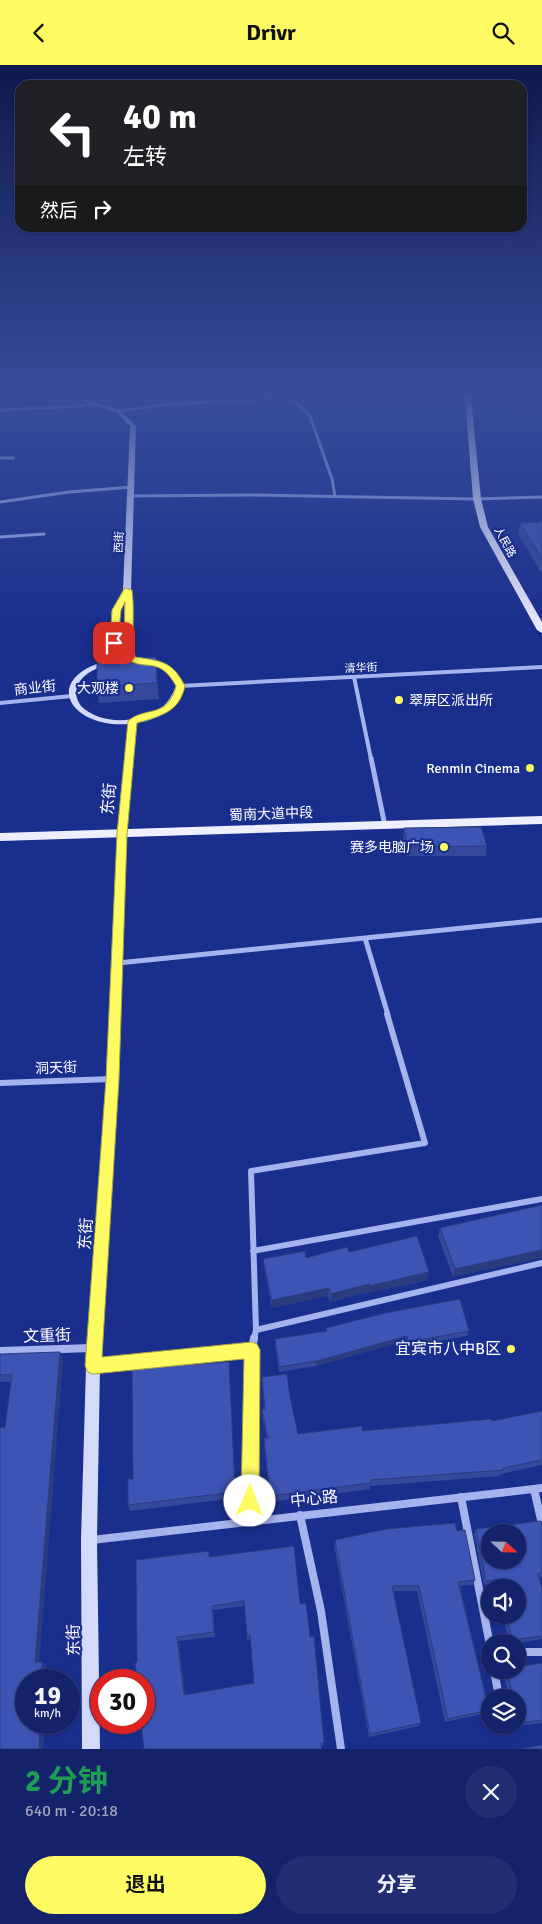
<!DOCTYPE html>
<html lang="zh">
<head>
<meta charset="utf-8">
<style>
	body { margin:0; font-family:Signika,"Noto Sans SC",sans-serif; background:#212f72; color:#f1f3f6; height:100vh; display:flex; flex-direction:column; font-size:19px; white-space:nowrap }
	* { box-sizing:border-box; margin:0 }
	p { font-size:16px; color:#9da4c1 }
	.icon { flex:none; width:28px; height:28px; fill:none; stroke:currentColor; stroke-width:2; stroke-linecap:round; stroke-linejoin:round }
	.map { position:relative; height:1684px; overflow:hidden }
	.details { display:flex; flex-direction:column; background:#14226a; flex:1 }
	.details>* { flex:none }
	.top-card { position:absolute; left:15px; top:15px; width:512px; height:152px; border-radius:15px; box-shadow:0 1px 4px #0004,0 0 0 1px #333f7e; background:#202124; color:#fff; overflow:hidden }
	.needle { width:32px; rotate:112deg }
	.controls { position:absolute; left:481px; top:1459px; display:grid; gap:10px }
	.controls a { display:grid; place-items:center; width:45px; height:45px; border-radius:50%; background:#14226a; box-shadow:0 1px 4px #0004,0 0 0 1px #333f7e; font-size:25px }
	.speed { position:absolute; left:15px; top:1604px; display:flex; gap:10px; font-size:25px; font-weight:700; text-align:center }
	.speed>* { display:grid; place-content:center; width:65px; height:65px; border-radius:50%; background:#14226a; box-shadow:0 1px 4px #0004,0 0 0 1px #333f7e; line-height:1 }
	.speed small { font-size:12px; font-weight:400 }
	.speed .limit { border:8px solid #d22; background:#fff; color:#111 }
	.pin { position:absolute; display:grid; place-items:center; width:42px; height:42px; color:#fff; margin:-21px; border-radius:10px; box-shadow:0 2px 8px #0006 }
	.me { position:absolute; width:55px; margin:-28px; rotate:1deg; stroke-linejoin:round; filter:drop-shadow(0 0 4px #0008) }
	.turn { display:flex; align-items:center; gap:18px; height:105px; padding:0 25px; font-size:22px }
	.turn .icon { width:65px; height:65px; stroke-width:2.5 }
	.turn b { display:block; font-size:35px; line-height:42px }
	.then { display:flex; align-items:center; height:48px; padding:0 25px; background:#0003; gap:10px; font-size:19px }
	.round { display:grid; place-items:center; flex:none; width:52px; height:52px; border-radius:26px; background:#212f72 }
	.headline { display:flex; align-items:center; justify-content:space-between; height:85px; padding:0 25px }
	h1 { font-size:30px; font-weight:700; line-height:38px; color:#1e9e55 }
	.action { display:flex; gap:10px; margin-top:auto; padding:10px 25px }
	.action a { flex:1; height:58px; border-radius:30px; background:#fffb63; color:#111; font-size:20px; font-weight:700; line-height:58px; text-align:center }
	.action a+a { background:#212f72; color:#f1f3f6 }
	header { display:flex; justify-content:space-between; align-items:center; height:65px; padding:0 25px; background:#fffb63; color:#111; font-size:22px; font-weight:700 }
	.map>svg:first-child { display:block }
</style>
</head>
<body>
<header><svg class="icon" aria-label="back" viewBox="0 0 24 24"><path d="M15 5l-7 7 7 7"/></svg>Drivr<svg class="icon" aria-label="search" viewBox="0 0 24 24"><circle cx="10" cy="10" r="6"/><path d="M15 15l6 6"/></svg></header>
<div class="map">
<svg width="542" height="1684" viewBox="0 0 542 1684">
	<rect width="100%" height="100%" fill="#1a2e8d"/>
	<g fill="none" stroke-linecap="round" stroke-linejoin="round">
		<!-- street-far4 -->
		<path stroke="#a6b4ee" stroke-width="3" d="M290,332l20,19 22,63 3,17
			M0,345l98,-5
			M118,346l52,-7 85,-4 22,-3
			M0,393h13
			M132,431l120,-1 222,4 68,-2
			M0,437l69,-10 63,-5
			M0,472l44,-3"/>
		<!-- street-far3 -->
		<path stroke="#a6b4ee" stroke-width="4" d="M354,612l17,82
			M180,621l362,-19
			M0,638l72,-7"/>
		<!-- street-far2 -->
		<path stroke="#a6b4ee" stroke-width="5" d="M371,693l14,68
			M365,873l23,77
			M118,898l424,-43"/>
		<!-- street-far1 -->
		<path stroke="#a6b4ee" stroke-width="6" d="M0,1018l112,-4
			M253,1186l289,-52
			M256,1265l286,-67
			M254,1274l2,-9 -5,-159 174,-28 -38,-129"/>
		<!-- street -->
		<path stroke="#a6b4ee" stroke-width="8" d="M0,1286l92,-3
			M94,1301l158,-16
			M534,1424l8,35
			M461,1432l29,148
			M300,1450l21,96 20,138
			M250,1455l2,-170 2,-12
			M92,1475l450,-52
			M518,1587h24
			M494,1605l5,27
			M503,1660v2"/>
		<!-- secondary -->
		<path fill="#d3dafa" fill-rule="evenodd" d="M81,332h6v3l33,10 16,16 -5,164 4,67c21,2 41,7 49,29 -9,22 -24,34 -48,37l-9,111 -9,245 -18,287 -3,174 3,209h-18l-1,-209 5,-174 20,-287 11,-245 11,-110c-59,4 -88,-46 -19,-64l3,-50 11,-20 7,-164 -14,-14 -33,-10zM124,536l3,56 -10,1 3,-48zM125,596c21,1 43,3 51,25 -4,9 -7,16 -15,22 -21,15 -60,18 -80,-2 -3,-4 -5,-9 -5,-14 3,-22 31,-28 49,-31z"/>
		<!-- primary -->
		<path fill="#edefff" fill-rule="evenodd" d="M465,332h6l10,102 7,28 54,95v11l-5,-3 -57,-103 -7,-28z
			M542,751v8l-542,17v-8z"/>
	</g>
	<!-- wall -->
	<path fill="#35489b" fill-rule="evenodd" d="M542,457v52l-24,-40 2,-11z
		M157,608l2,26 -60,4 -2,-16z
		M404,763l83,18 -1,10h-80l-3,-18z
		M542,1140l-89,72 -15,-41 2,-8z
		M349,1187l80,20 -2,8 -59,13v-1l-38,10 -2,-6 -56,12 -8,-41 -1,-8 43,-1z
		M326,1263l143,3 -2,5 -60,11 -1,-6 -90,25 -37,6 -4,-28v-5l51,-8z
		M0,1289l63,5 -24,303h3l4,4 -3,83h-43l5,-321 6,-46h-11z
		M229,1297l7,136 -106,13 -2,-6 5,-26 49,-114z
		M262,1312l28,20 8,37 64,-3 130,-10 50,-10v54l-41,9 -1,2 -130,10v3l-100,13 -6,-58v-6h3l-5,-22v-7h2z
		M542,1457v55l-3,1 3,10v51l-24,4h-9l-6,-28h15v-28h-21l-1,-4 -12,2 -10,-51 2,-5z
		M457,1466l18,49 -2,5 -13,1 29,124 -3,3 -41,9 -28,-131h-24l28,132 -2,3 -50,11 -35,-192 1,-5z
		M210,1492l90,47 10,33 14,106 -1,3 -179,3 -7,-87zM245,1541l2,34 4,-1 3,44 -69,12 -6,-54 36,-4 -2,-27z
		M542,1598v60l-27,3v-1h3v-28h-9l-6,-25 2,-2h13z"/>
	<!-- shaded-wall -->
	<path fill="#2b3b7e" d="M542,1185v8l-89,19 2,-8z
		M429,1207l-2,8 -59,13 1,-7z
		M369,1219l-1,8 -38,10 1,-8z
		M329,1223l-1,8 -56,12v-8z
		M407,1271l-1,5 -90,25 1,-5z
		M60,1287l3,7 -24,308 -4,-5z
		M177,1572l2,4 7,58 -2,-4z
		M42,1597l4,4 -1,14h-3z
		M40,1658h4l-1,26h-4z"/>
	<!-- building -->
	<path fill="#3e54b4" stroke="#2b3b7e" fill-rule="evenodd" d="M542,457v37l-22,-36z
		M156,592l1,26 -60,4v-26z
		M481,762l6,19 -80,1 -3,-19z
		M542,1140v45l-87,19 -15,-41z
		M417,1171l12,36 -60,14v-2l-38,10 -2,-6 -57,12 -9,-41 42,-8 1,7 41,-11 2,5z
		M460,1234l9,32 -61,11 -1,-6 -90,25 -38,6 -4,-28 52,-8 -1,-3 59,-15z
		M60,1287l-25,310h7v18h-16v43h14l-1,26h-39v-322l5,1 7,-54 -12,1v-21z
		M229,1297l6,130 -107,13v-26h5l-1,-110 50,-5v1z
		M287,1309l3,23 8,37 64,-8v5l129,-12 1,2 50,-10v49l-39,8v2l-132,10v3l-101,13 -6,-58h4l-6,-29h3l-3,-32z
		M540,1456l2,1v51l-4,1 4,14v48l-30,4 -5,-25h11v-28h-17l-2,-8 -13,2 -10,-52zM490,1468h28v27h-28z
		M455,1458l2,8 8,-1 10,50 -17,2 31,128 -41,9 -29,-133h-27l29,137 -51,11 -35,-194 51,-11z
		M294,1481l6,58 6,-1 4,34 4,-1 10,107h-3l1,6h-178l-3,-26h3v-43h-7l-2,-17 2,-1 -1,-102 73,-9v6zM244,1536l3,34h3l4,48 -70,12 -7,-58 37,-5 -2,-26z
		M542,1598v57l-24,3v-26h-5l-6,-27h11v-3z
		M542,1680v4h-23z"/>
	<!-- sky -->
	<linearGradient id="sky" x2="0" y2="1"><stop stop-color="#0e194e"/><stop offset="0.58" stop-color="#384c9a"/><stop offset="1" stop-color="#384c9a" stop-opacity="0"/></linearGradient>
	<rect width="542" height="568" fill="url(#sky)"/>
	<!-- route -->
	<path fill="#fffb63" stroke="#a6a340" d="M125,523l7,2c3,22 -1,45 3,67 27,4 37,4 50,29 -6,27 -25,30 -48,37l-10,111 -8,245 -17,278 150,-15 5,2 3,6 -1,151 -3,7 -6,2 -6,-2 -3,-7 3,-142 -151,15 -5,-2 -3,-6 21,-287 11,-245 11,-113c17,-15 40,-2 48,-35 -17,-31 -31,-14 -49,-27l-3,-16 1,-41 -4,8 -3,33 -4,3 -4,-3 2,-33z"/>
	<!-- markers -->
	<g fill="#fffb63" stroke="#1a2e8d" stroke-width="2">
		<circle cx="129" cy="623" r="5"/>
		<circle cx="399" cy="635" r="5"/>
		<circle cx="530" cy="703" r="5"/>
		<circle cx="444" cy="782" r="5"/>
		<circle cx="511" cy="1284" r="5"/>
	</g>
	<g text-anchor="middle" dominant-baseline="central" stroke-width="4.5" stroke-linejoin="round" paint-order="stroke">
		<!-- far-street labels -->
		<g font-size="11" fill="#fff" stroke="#1a2e8d">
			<text transform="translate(119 477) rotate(-87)">西街</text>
			<text transform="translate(505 477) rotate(61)">人民路</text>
			<text transform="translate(361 603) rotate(-3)">清华街</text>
		</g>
		<!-- street labels -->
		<g font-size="14" fill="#fff" stroke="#1a2e8d">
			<text transform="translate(35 623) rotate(-6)">商业街</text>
			<text transform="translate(271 749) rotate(-2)">蜀南大道中段</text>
			<text transform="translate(56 1003) rotate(-2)">洞天街</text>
		</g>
		<!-- poi labels -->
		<g font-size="14" fill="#fff" stroke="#1a2e8d" text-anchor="end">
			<text x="119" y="623">大观楼</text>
			<text x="409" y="635" text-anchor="start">翠屏区派出所</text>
			<text x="520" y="703">Renmin Cinema</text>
			<text x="434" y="782">赛多电脑广场</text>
		</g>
		<!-- near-street labels -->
		<g font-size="16" fill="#fff" stroke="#1a2e8d">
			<text transform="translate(109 734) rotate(-85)">东街</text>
			<text transform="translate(86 1169) rotate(-86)">东街</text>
			<text transform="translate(47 1271) rotate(-2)">文重街</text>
			<text transform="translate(314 1434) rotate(-6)">中心路</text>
			<text transform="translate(74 1575) rotate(-91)">东街</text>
		</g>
		<!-- near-poi labels -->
		<g font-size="16" fill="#fff" stroke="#1a2e8d" text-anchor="end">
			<text x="501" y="1284">宜宾市八中B区</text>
		</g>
	</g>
</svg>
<div class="controls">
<a><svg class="needle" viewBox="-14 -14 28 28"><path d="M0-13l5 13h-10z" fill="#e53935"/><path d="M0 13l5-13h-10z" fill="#9da4c1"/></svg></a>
<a><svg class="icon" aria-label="sound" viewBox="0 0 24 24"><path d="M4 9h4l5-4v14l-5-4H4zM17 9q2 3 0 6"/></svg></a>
<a><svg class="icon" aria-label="search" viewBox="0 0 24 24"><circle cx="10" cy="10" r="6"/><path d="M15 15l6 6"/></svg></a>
<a><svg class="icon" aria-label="layers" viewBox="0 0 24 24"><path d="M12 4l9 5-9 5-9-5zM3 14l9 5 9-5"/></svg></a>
</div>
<div class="speed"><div>19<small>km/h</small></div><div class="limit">30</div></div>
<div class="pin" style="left:114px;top:578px;background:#d93025"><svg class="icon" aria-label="arrive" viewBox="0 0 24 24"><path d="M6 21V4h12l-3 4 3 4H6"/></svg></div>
<svg class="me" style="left:250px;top:1436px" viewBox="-20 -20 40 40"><circle r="19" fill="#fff"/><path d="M0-13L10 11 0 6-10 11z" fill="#fffb63"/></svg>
<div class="top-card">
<div class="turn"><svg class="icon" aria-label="left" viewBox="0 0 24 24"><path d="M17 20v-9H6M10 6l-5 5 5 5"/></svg><div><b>40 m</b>左转</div></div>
<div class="then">然后<svg class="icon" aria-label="right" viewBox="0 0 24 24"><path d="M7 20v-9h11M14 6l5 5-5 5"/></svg></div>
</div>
</div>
<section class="details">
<div class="headline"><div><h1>2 分钟</h1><p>640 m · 20:18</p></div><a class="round"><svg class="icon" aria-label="close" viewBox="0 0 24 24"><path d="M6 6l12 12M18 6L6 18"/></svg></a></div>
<div class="action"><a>退出</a><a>分享</a></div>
</section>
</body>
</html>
